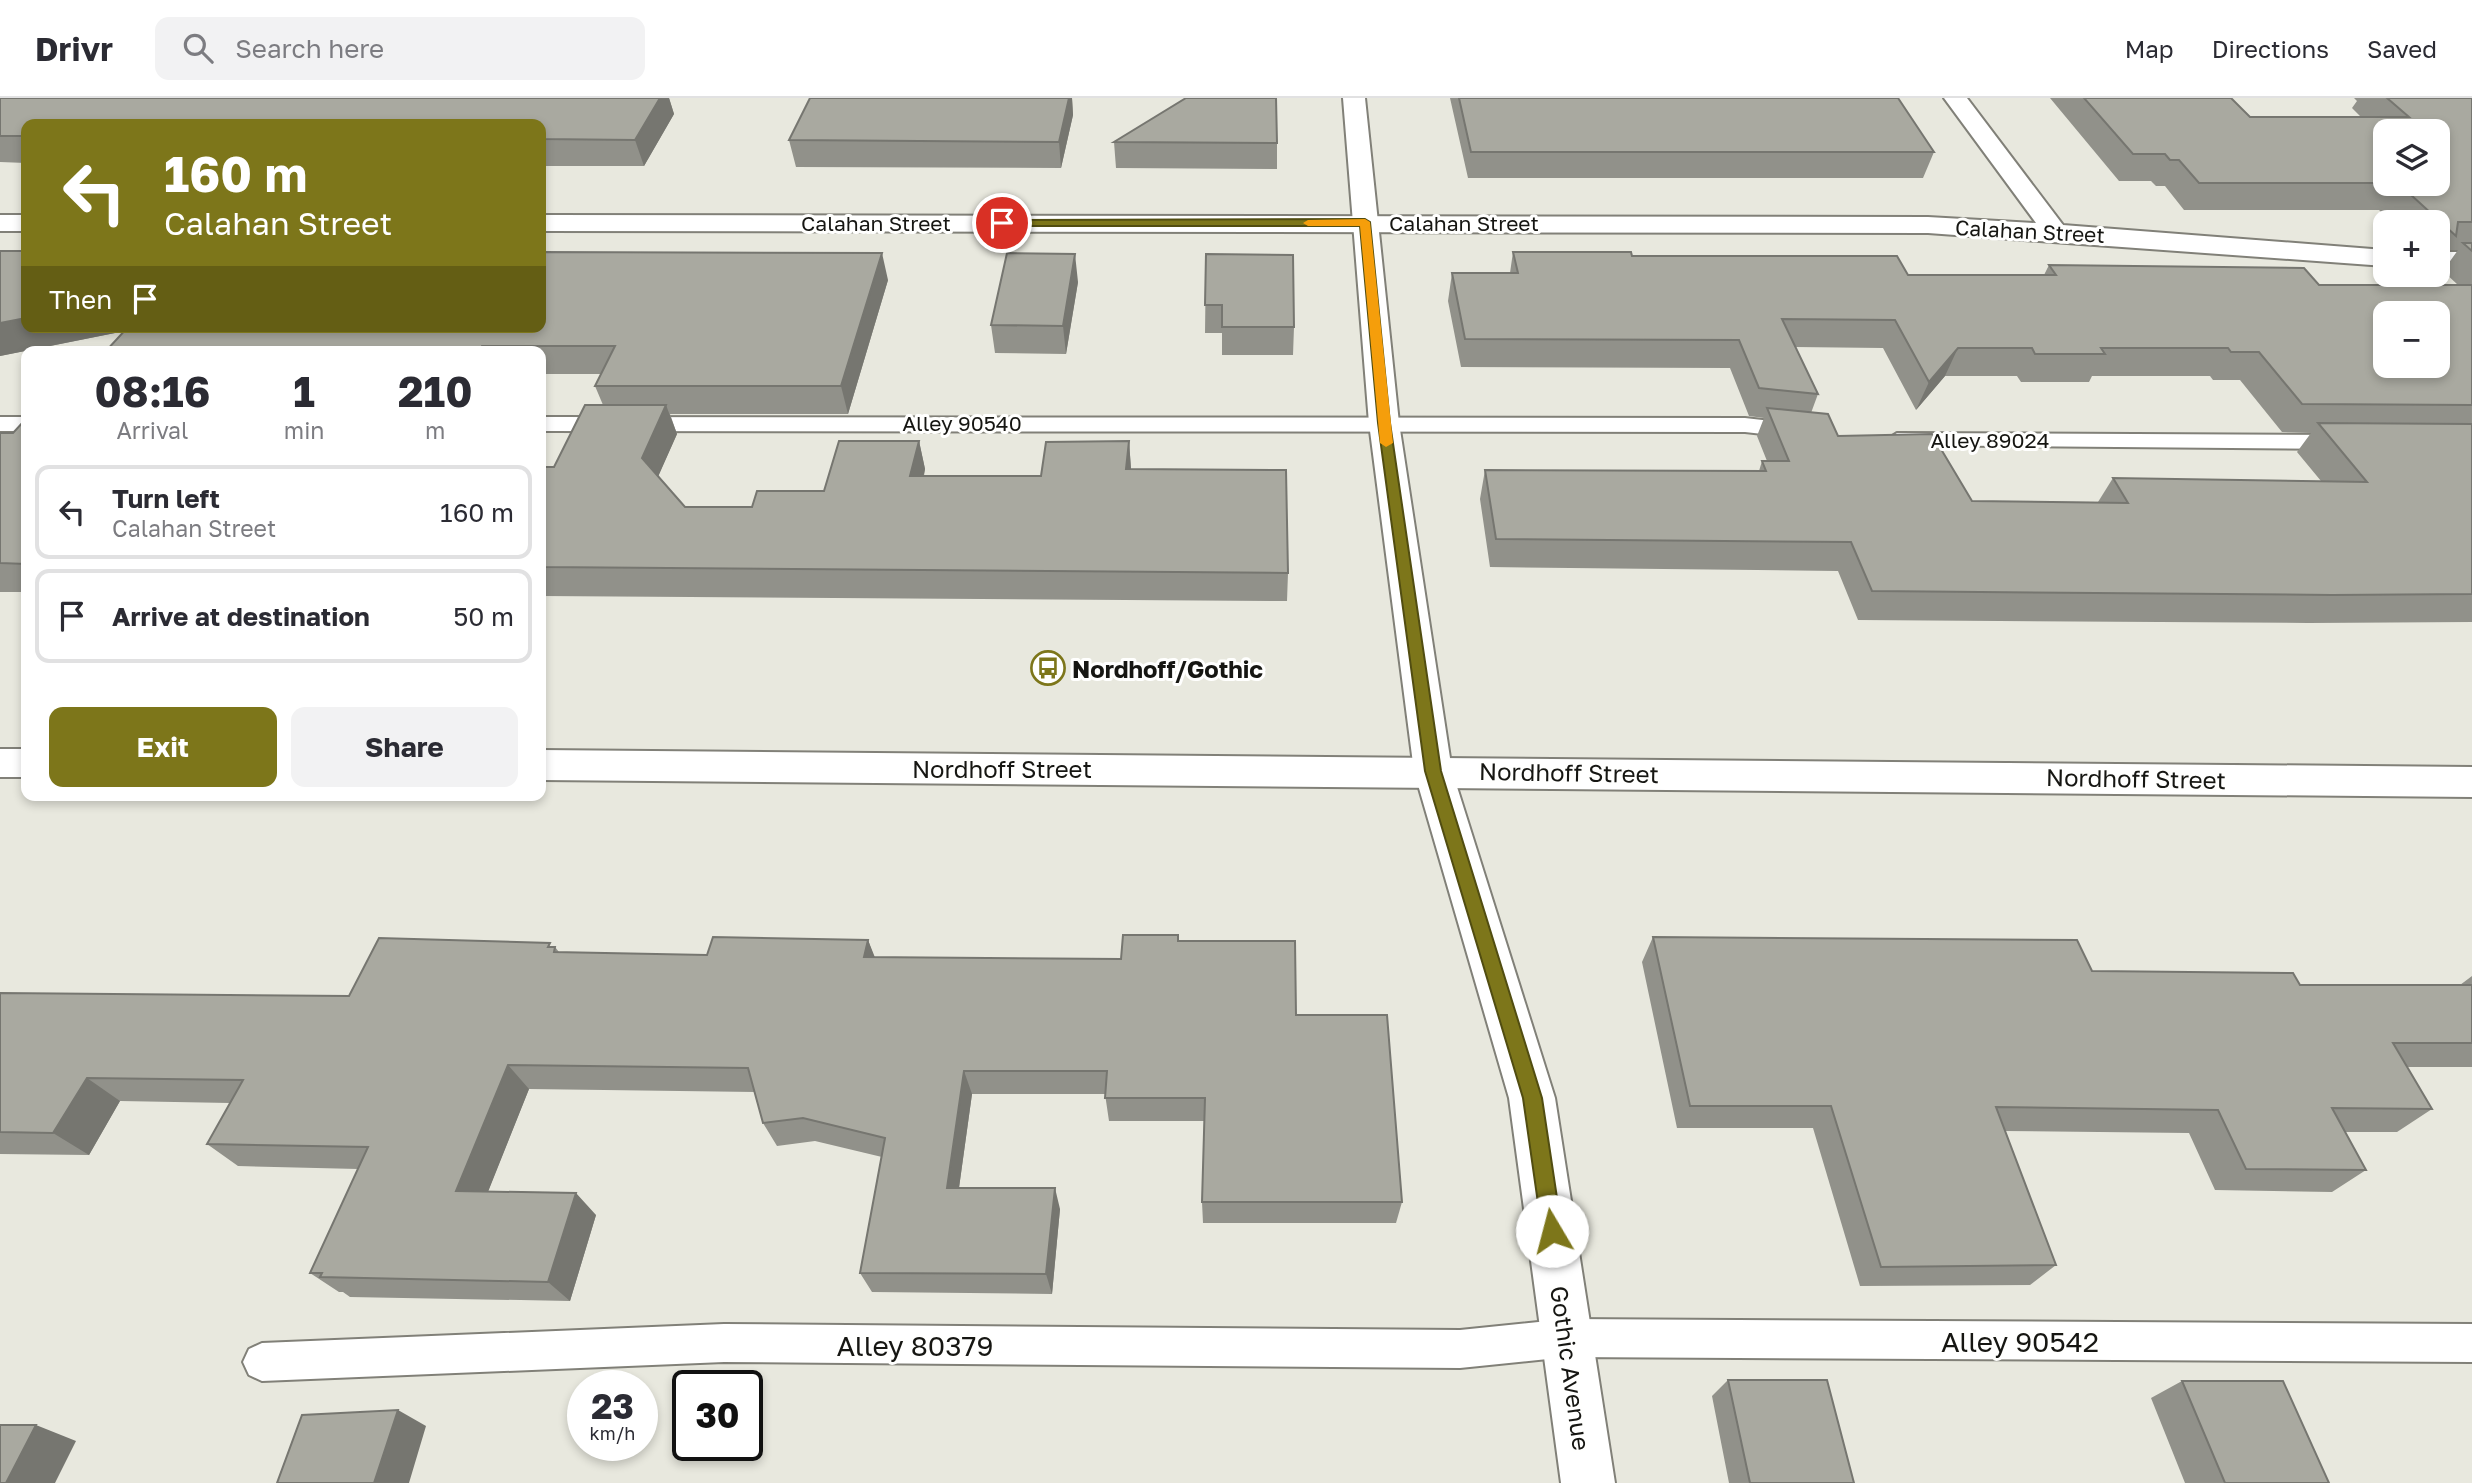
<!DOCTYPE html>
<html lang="en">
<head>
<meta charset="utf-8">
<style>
	body { margin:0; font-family:"Golos Text",sans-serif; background:#f2f2f3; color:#2b2b33; height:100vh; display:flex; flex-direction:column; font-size:26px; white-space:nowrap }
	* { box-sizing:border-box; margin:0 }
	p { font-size:23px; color:#7c7c81 }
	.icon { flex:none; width:38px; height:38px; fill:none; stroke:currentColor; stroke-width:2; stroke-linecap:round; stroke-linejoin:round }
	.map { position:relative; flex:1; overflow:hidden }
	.sheet { position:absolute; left:21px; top:248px; width:525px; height:455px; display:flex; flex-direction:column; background:#fff; border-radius:14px; box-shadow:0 4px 10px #0003 }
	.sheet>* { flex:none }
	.banner { position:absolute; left:21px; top:21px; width:525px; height:214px; border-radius:14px; box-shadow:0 4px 10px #0003; background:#7d761a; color:#fff; overflow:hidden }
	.controls { position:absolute; left:2373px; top:21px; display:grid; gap:14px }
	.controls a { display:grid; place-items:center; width:77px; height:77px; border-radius:14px; background:#fff; box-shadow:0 4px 10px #0003; font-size:35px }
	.speed { position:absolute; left:567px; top:1272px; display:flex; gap:14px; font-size:35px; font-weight:700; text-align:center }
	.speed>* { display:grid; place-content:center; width:91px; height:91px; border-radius:50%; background:#fff; box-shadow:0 4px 10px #0003; line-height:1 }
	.speed small { font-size:18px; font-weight:400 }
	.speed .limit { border:4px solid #111; border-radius:10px; background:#fff; color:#111 }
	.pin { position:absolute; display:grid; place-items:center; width:60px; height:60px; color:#fff; margin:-30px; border:4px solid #fff; border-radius:50%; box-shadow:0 2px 7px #0007 }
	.me { position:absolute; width:77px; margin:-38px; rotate:352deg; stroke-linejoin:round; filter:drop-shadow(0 0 5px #0008) }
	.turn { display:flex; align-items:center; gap:24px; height:147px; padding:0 28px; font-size:32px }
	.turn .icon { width:91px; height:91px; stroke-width:2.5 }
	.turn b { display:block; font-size:49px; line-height:60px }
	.then { display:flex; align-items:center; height:66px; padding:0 28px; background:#0003; gap:14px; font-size:26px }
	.eta { display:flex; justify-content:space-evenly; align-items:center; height:119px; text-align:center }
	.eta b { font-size:42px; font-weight:700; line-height:49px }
	.button { display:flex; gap:14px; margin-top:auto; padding:14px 28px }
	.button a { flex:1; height:80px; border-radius:14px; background:#7d761a; color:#fff; font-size:28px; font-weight:700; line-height:80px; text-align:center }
	.button a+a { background:#f2f2f3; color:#2b2b33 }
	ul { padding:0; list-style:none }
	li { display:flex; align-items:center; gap:21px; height:94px; margin:0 14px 10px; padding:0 14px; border:4px solid #e1e1e2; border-radius:14px }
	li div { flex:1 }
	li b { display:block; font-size:26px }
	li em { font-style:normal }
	header { display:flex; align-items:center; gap:42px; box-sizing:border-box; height:98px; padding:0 35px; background:#fff; border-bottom:2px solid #e1e1e2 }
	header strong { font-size:33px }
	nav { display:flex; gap:38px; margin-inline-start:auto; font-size:24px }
	.search { width:490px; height:63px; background:#f2f2f3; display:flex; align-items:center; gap:18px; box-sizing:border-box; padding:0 24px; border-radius:14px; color:#7c7c81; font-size:26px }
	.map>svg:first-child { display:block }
</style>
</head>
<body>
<header>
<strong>Drivr</strong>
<div class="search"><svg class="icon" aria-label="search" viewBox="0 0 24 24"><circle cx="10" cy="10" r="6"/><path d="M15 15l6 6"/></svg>Search here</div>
<nav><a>Map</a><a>Directions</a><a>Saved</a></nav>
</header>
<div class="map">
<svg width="2472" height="1385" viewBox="0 0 2472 1385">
	<rect width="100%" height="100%" fill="#e8e8de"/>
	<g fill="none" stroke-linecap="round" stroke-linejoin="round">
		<!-- service casing -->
		<g stroke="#818078" stroke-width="4">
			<path id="service" d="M0,319h26v14h-26z
				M541,319l1204,1 53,6 11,7 -11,7 -53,-6 -1204,-1z
				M1897,335l446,2 11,7 -11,7 -454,-4 -3,-5z
				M1567,1221l905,5v38l-905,-5 -107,11 -736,-6 -462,19 -13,-6 -6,-13 6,-13 13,-6 462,-19 736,6z"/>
		</g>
		<!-- minor casing -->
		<g stroke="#818078" stroke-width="4">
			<path id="minor" d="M1944,0h23l96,127 322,25v16l-457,-33 -1387,-2v-16l1387,2 108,6z
				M0,117h26v16h-26z
				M2438,154h34v16h-34z
				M1433,658l13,5 6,10 103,327 60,385h-54l-52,-385 -95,-327 6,-10z"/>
		</g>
		<!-- tertiary casing -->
		<g stroke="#818078" stroke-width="4">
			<path id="tertiary" d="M1343,0h22l34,325 53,348 -6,10 -13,5 -13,-5 -6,-10 -45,-348z"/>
		</g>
		<!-- primary casing -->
		<g stroke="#818078" stroke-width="4">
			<path id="primary" d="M0,651h26v28h-26z
				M541,652l1931,17v30l-1931,-17z"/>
		</g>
		<!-- service -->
		<use href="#service" fill="#fff" fill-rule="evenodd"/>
		<!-- minor -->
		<use href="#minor" fill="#fff" fill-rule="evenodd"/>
		<!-- tertiary -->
		<use href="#tertiary" fill="#fff" fill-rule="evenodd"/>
		<!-- primary -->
		<use href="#primary" fill="#fff" fill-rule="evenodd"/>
	</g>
	<!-- wall -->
	<path fill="#91918a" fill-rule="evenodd" d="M0,0h669l5,16 -30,52h-103v-42h-515v39l-26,-1z
		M810,0h262l1,17 -12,53 -265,-1 -7,-27z
		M1450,0h448l36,54 -11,26h-455z
		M2050,0h181l19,19h111l-9,-9 5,-7 -3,-3h118v524l-164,1 -450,-3 -20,-49 -348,-4 -10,-68 5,-29 274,1 3,-10h5l-10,-25 7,-18 -15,-2 -19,-48 -269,-1 -13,-66 4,-28h58l3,-21 119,4 276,19h136l5,-10 270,20h139l-15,-14 15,-21h-12l-8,10v-38h-46l-13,-12h-195l-19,-24h-9l-5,-5h-32zM2385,33l53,53h-53zM1795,249l88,1 33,62 29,-34h72l4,6h68l3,-6h118l3,4h27l42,52 29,1 -14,19 24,29 -208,-3 -15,24 -126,-1 -134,-65 -27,-23 7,-19z
		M1114,44l163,1v26l-161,-1z
		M0,153l888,29 -40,134h-178l7,20 -19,42 27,31h67l72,-16 95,-50 6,28 -1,7h117l88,-35 2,28 157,104 -1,28 -746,-5v-129h13l49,-62 -8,-19 6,-12h-60v-22h-436l20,-21 -125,25z
		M1206,156l88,73 -1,28h-71v-22h-17z
		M1078,184l-12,72 -71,-1 -4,-28z
		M26,323v171h-26v-159h13z
		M1653,839l439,34 208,14h160l12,-9v91h-65l25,42 -35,23h-52l21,38 -34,22 -117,-2 -26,-57 -185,-2 52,134 -26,20 -170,1 -47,-158h-136l-35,-166z
		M868,842l6,17 247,2 58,-18 117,74 106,187 -6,21h-193l-1,-21 2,-81h-95l-4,-27h-133l-13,94 101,21 -8,85 -180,-2 -12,-19 22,-116 -67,-16 -38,5 -14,-23 -8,-31 -226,-3 -41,102 108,24 -26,86 -220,-4 -7,-5h-4l-29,-19 48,-104 -120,-3 -31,-22 23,-41 -110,-2 -31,54 -89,-1v-161l349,3 204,-49h2l4,5 148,3z
		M1728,1282l126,103h-125l-17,-87z
		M2182,1283l147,102h-144l-34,-85z"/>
	<!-- shaded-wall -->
	<path fill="#767670" d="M660,0h9l5,16 -30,52 -9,-26z
		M1069,0h3l1,17 -12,53 -2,-26z
		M882,155l6,27 -40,134 -7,-28z
		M1075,156l3,28 -12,72 -3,-28z
		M26,220v9h119l-145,29v-33z
		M482,248l2,6h-6z
		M1958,250l-13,28 -29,34 13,-28z
		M666,307l11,29 -23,52 -12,-28z
		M919,343l6,28 -8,36 -7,-29z
		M1129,343l2,28h-5z
		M868,842l10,25 -14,-8z
		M508,967l21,24 -49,123 -24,-21z
		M964,973l8,23 -16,115 -9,-21z
		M87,980l33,23 -31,54 -36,-22z
		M1055,1090l5,21 -8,85 -6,-20z
		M576,1095l20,22 -26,86 -22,-19z
		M398,1312l28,16 -17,57h-35z
		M36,1327l40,16 -21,42h-49z"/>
	<!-- building -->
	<path fill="#a9a9a0" stroke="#767670" stroke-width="2" fill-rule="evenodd" d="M0,0h660l-25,42 -94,-1v-15h-515v12h-26z
		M810,0h259l-10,44 -270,-2z
		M1186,0h90l1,45 -163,-1z
		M1459,0h439l36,54h-463z
		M2084,0h147l19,19h159l-22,-19h85v124h-14l-2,14 -57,-52h39v-53h-53v52h-186l-20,-23h-9l-5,-6h-32z
		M2463,145h9v8z
		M0,153h26v67l-26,5z
		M541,154l341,1 -41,133h-246l20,-40h-133l-4,6h-373l23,-25h413z
		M1513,154h118l1,4h265l11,19h148l-7,-10 255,3 15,17h153v120l-170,-1 -43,-52h-28l-3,-4h-127l4,6h-70l-3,-6h-74l-29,34 -34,-62 -113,-1 36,75 -59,-6 -20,-48 -274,-1 -13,-66h66zM2385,215h53v53h-53z
		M1007,155l68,1 -12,72 -72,-1z
		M1206,156l87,1 1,72h-72v-22h-17z
		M585,307h81l-24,53 43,49h67l5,-16h67l15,-50h80l-9,35h131l5,-34 83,-1 -3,28 160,1 2,103 -747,-6v-100h13z
		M1767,310l61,6 10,22 94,-2 40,67 156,2 -15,-25 254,4 -49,-59 154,1v170l-140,1 -460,-4 -21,-49 -355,-3 -11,-69 281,1 -4,-10h27z
		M24,323h2v143l-26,-1v-130h13z
		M1123,837h55v6h117l1,74h91l15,187h-200l3,-104h-100l2,-27h-143l-17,117h108l-9,86 -186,-1 25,-135 -82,-20 -40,5 -15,-55 -240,-3 -52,126 120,2 -28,89 -228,-5 2,-4h-12l58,-126 -161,-3 36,-64 -156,-2 -34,55 -53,-1v-139l349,3 30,-58 171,5 -2,4h7l-1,5 153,3 6,-18 155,3 -4,17 257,2z
		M1653,839l424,3 15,31 201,2 7,12h172v58h-79l39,66 -100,-1 34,62 -120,-1 -28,-59 -222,-3 60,158 -175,2 -50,-161h-141z
		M1728,1282h99l27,103h-104z
		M2182,1283h101l46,102h-104z
		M398,1312l-24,73h-97l25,-68z
		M0,1327h36l-30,58h-6z"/>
	<!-- route -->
	<path fill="#7d761a" stroke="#514d11" stroke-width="2" d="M1365,121l5,3 20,201 51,348 101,327 20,133 -3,7 -7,3 -7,-3 -3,-7 -19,-133 -98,-327 -47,-348 -18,-197h-358l-5,-3 5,-3z"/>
	<!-- slow -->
	<path fill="#f59e0b" d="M1365,121l5,3 23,221 -7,4 -6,-4 -20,-217h-52l-5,-3 5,-3z"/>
	<!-- icons -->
	<defs>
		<g id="bus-ring" transform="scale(1.75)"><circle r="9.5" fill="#fffffe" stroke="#7d761a" stroke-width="1.5"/><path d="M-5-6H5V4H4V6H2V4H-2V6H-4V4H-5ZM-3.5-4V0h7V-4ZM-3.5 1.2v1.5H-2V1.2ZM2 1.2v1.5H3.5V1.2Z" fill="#7d761a"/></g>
	</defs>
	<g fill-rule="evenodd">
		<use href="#bus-ring" x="1048" y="570"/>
	</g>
	<g text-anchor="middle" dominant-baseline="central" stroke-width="6" stroke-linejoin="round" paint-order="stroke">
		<!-- far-street labels -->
		<g font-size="21" fill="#161612" stroke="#fffffe">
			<text x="876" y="125">Calahan Street</text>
			<text x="1464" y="125">Calahan Street</text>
			<text transform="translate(2030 133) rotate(3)">Calahan Street</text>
			<text x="962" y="325">Alley 90540</text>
			<text x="1990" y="342">Alley 89024</text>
		</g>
		<!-- poi labels -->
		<g font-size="24" font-weight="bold" fill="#161612" stroke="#fffffe" text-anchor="start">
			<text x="1072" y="570">Nordhoff/Gothic</text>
		</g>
		<!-- street labels -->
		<g font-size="24" fill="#161612" stroke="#fffffe">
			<text x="1002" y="670">Nordhoff Street</text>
			<text transform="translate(1569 674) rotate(1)">Nordhoff Street</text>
			<text transform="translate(2136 680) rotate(1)">Nordhoff Street</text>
			<text transform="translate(1571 1270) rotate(82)">Gothic Avenue</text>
		</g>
		<!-- near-street labels -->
		<g font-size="28" fill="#161612" stroke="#fffffe">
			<text x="2020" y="1243">Alley 90542</text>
			<text x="915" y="1247">Alley 80379</text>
		</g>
	</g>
</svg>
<div class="controls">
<a><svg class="icon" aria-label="layers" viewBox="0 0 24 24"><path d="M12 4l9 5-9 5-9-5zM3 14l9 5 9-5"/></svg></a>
<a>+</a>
<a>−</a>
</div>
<div class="speed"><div>23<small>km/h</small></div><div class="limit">30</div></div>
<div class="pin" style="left:1002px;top:125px;background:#d93025"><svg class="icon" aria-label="arrive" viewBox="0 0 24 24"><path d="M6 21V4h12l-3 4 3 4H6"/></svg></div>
<svg class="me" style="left:1552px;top:1133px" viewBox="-20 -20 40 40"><circle r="19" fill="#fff"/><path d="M0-13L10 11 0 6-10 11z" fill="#7d761a"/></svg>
<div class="banner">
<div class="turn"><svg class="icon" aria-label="left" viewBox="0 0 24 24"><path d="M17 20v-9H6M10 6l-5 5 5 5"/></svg><div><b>160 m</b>Calahan Street</div></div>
<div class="then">Then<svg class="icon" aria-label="arrive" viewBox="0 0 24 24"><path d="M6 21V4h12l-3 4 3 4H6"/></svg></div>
</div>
<section class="sheet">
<div class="eta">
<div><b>08:16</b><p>Arrival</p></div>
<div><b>1</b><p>min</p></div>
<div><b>210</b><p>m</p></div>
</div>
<ul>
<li><svg class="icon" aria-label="left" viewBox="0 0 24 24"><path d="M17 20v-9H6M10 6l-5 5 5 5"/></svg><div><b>Turn left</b><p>Calahan Street</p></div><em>160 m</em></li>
<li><svg class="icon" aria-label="arrive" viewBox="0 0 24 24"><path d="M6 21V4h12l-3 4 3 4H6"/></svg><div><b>Arrive at destination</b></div><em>50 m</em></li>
</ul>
<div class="button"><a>Exit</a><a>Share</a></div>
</section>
</div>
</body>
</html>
